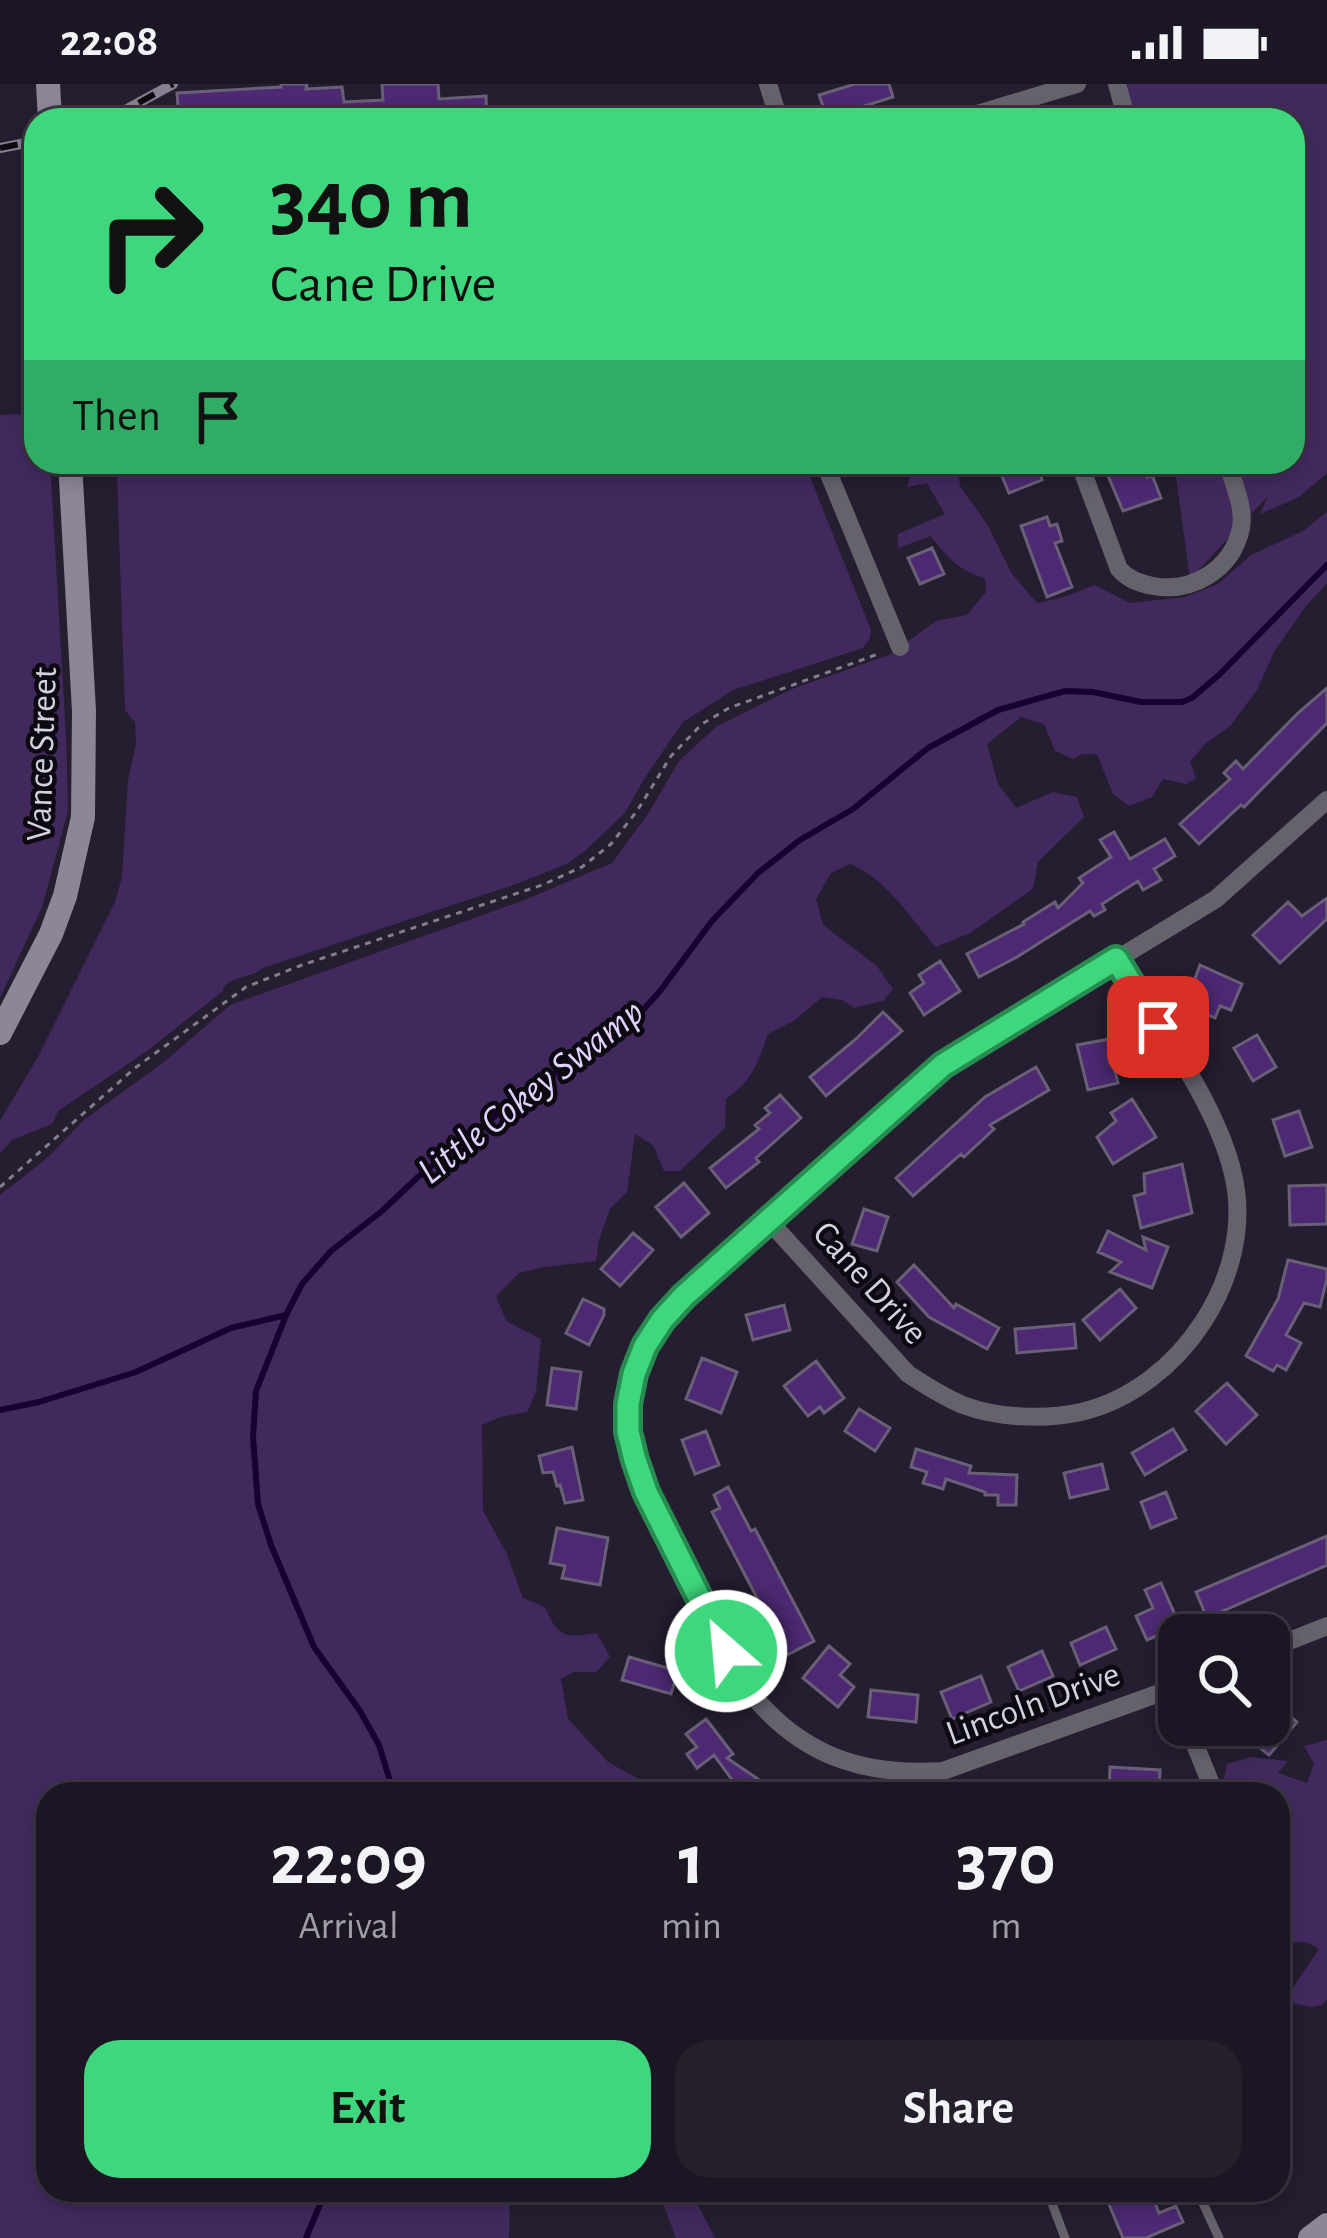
<!DOCTYPE html>
<html lang="en">
<head>
<meta charset="utf-8">
<style>
	body { margin:0; font-family:"Alegreya Sans",sans-serif; background:#251f2c; color:#f1f3f6; height:100vh; display:flex; flex-direction:column; font-size:45px; white-space:nowrap }
	* { box-sizing:border-box; margin:0 }
	p { font-size:39px; color:#a09fa6 }
	.icon { flex:none; width:66px; height:66px; fill:none; stroke:currentColor; stroke-width:2; stroke-linecap:round; stroke-linejoin:round }
	.map { position:relative; flex:1; overflow:hidden }
	.details { position:absolute; left:36px; top:1698px; width:1254px; height:420px; display:flex; flex-direction:column; background:#1c1624; border-radius:36px; box-shadow:0 6px 18px #0003,0 0 0 3px #3a3541 }
	.details>* { flex:none }
	.hud { position:absolute; left:24px; top:24px; width:1281px; height:366px; border-radius:36px; box-shadow:0 6px 18px #0003,0 0 0 3px #3a3541; background:#3ed77d; color:#111; overflow:hidden }
	.controls { position:absolute; left:1158px; top:1530px; display:grid; gap:24px }
	.controls a { display:grid; place-items:center; width:132px; height:132px; border-radius:24px; background:#1c1624; box-shadow:0 6px 18px #0003,0 0 0 3px #3a3541; font-size:60px }
	.pin { position:absolute; display:grid; place-items:center; width:102px; height:102px; color:#fff; margin:-51px; border-radius:24px; box-shadow:0 6px 18px #0006 }
	.me { position:absolute; width:132px; margin:-66px; rotate:333deg; stroke-linejoin:round; filter:drop-shadow(0 0 9px #0008) }
	.turn { display:flex; align-items:center; gap:42px; height:252px; padding:0 48px; font-size:54px }
	.turn .icon { width:156px; height:156px; stroke-width:2.5 }
	.turn b { display:block; font-size:84px; line-height:102px }
	.then { display:flex; align-items:center; height:114px; padding:0 48px; background:#0003; gap:24px; font-size:45px }
	.eta { display:flex; justify-content:space-evenly; align-items:center; height:204px; text-align:center }
	.eta b { font-size:72px; font-weight:700; line-height:84px }
	.cta { display:flex; gap:24px; margin-top:auto; padding:24px 48px }
	.cta a { flex:1; height:138px; border-radius:36px; background:#3ed77d; color:#111; font-size:48px; font-weight:700; line-height:138px; text-align:center }
	.cta a+a { background:#251f2c; color:#f1f3f6 }
	.status { display:flex; justify-content:space-between; align-items:center; height:84px; padding:0 60px; background:#1c1624; direction:ltr }
	.status svg { height:33px; fill:currentColor }
	.map>svg:first-child { display:block }
</style>
</head>
<body>
<div class="status"><b>22:08</b><svg viewBox="0 0 49 12"><path d="M0 12V9h3v3zM5 12V6h3v6zM10 12V3h3v9zM15 12V0h3v12zM26 1h20v11H26zM47 4h2v5h-2z"/></svg></div>
<div class="map">
<svg width="1327" height="2154" viewBox="0 0 1327 2154">
	<rect width="100%" height="100%" fill="#251d30"/>
	<!-- green -->
	<path fill="#41295e" d="M1122,0h205v389l-28,24 -39,17 8,-18 -78,83 -16,-117h119v-342h-166z
		M18,330l18,2v46h14l16,273 2,76 -26,96 -42,91v-583z
		M115,378h689l67,168 -2,10 -6,8 -130,42 -50,32 -37,54 -22,38 -39,37 -18,13 -51,20 -253,84c-12,10 -27,7 -39,18l-1,5 -76,60 -89,60 -6,13 -40,16 -12,13v-32l39,-66 76,-153 7,-25 6,-97 8,-36 -1,-22 -10,-12 -8,-237z
		M911,378h46l3,24 27,38 25,50 25,29 27,-6 31,-12 35,18 55,-6 33,-13 33,-29 52,-24 24,-19v71l-21,23 -31,44 -18,40 -27,36 -25,18 -15,18 6,16 -10,6 -23,-5 -11,18 -23,9 -16,-12 -16,-40h-15l-9,5 -18,-8 -11,-27 -23,-7 -34,27 11,40 18,24 37,-16 24,5 7,20 -46,45 -5,27 -63,44 -34,14c-26,-29 -49,-68 -86,-83l-19,9 -15,26 7,26 54,41 16,23 -10,12 -29,7 -12,-8 -20,-3 -27,23 -27,14c-11,31 -15,46 -42,65l-1,29 -45,43h-16l-11,-26 -18,-11 -8,58 -17,17 -11,31 -3,21 -52,6 -25,6 -23,23 10,25 35,18 -5,53 -9,20 -27,5 -18,8 1,86 23,41 17,46 22,9c13,31 20,31 52,26l13,24 -14,15h-22l-13,7 7,40 40,43 57,32h-617v396h462l-1,48h-509v-1043l46,-36 38,-39 80,-58 66,-57 292,-104 90,-38 36,-49 31,-53 38,-35 75,-37 97,-34 47,-34 31,-6 19,-23 -1,-14c-24,-5 -40,-23 -54,-42l-33,12v-14l47,-20 -18,-31 -20,4 6,-19z
		M1327,1656v259l-5,6 -12,2 -26,-6 35,-52c-15,-11 -24,-7 -41,-2v-153h-67l13,-16 3,-14 23,-7 38,4 -10,12 29,10 7,-19 -10,-18z
		M655,2106h35l25,48h-39l-15,-40z"/>
	<g fill="none" stroke-linecap="round" stroke-linejoin="round">
		<!-- stream -->
		<path stroke="#180030" stroke-width="6" d="M0,1326l39,-8 97,-30 95,-44 55,-13
			M394,1710l-15,-49 -19,-34 -46,-64 -43,-102 -13,-41 -5,-67 3,-46 31,-78 15,-29 29,-33 51,-40 37,-35 114,-90 71,-42 31,-25 25,-28 52,-70 46,-48 42,-33 53,-31 75,-61 70,-38 67,-19 28,1 48,10h41l10,-4 28,-24 107,-109
			M306,2154l20,-48"/>
	</g>
	<!-- building -->
	<path fill="#4c2972" stroke="#696077" stroke-width="3" d="M281,0h26l-1,5 36,-2 2,15 39,-2 -1,-16h56l1,15 47,-3 1,24h-308l-2,-27 104,-6z
		M855,0h34l4,13 -66,21 -8,-23z
		M1035,378l7,18 -33,13 -8,-19z
		M1129,378h12l6,15 5,-2 9,23 -38,13 -17,-40z
		M1047,433l3,9 7,-2 5,17 -7,2 17,44 -25,10 -26,-71z
		M932,464l12,26 -24,10 -12,-26z
		M1327,604v35l-83,84 -3,-2 -42,39 -19,-20 50,-45 -6,-6 12,-12 7,8 55,-56z
		M1114,748l16,27 35,-20 10,17 -21,13 7,11 -18,10 -5,-9 -36,23 3,6 -11,6 -4,-5 -73,46 -38,20 -12,-23 57,-30 -1,-2 32,-20 3,6 25,-25 -4,-5 32,-21 -11,-17z
		M1327,814v21l-47,44 -27,-28 35,-33 14,14z
		M940,877l20,30 -36,24 -14,-22 14,-10 -5,-8z
		M1200,881l42,19 -11,26 -11,-4 -5,12 -24,-10 9,-19 -7,-5z
		M883,928l19,19 -76,65 -16,-19 46,-38z
		M1257,951l19,32 -23,14 -19,-33z
		M1115,954l4,24 -6,1 5,20 -30,7 -11,-45z
		M1036,983l13,23 -59,35 4,4 -30,28 -3,-3 -48,42 -17,-18 89,-81z
		M780,1011l21,23 -45,40 3,4 -33,26 -16,-20 49,-39 -4,-4 15,-12 -5,-5z
		M1132,1015l24,38 -43,27 -16,-27 19,-16 -5,-8z
		M1299,1027l13,36 -27,9 -12,-36z
		M1182,1080l10,49 -51,15 -7,-32 11,-3 -1,-19z
		M684,1099l25,30 -28,24 -25,-30z
		M1327,1101v39l-37,1 -1,-39z
		M864,1125l24,8 -11,34 -25,-7z
		M1108,1147l38,19 -3,-13 25,10 -16,41 -42,-16 11,-10 -23,-10z
		M633,1149l20,17 -33,36 -19,-17z
		M1288,1176l39,9v9l-7,29 -16,-4 -18,32 15,8 -15,27 -9,-5 -4,6 -27,-15 32,-57z
		M914,1181l40,43 2,-4 43,24 -12,21 -58,-32 -32,-35z
		M1120,1205l16,19 -36,32 -17,-20z
		M583,1215l21,10v6l-15,30 -23,-12z
		M784,1221l6,25 -37,10 -7,-25z
		M1074,1240l2,24 -59,5 -2,-24z
		M702,1274l35,14 -16,41 -35,-14z
		M816,1277l28,37 -20,15 -4,-6 -12,9 -24,-30z
		M552,1284l29,4 -5,37 -29,-4z
		M1227,1299l30,32 -31,29 -30,-33z
		M859,1325l31,19 -15,23 -30,-20z
		M1173,1345l13,21 -41,25 -13,-22z
		M706,1347l13,34 -24,9 -13,-34z
		M572,1363l11,53 -18,3 -5,-18 -3,1 -4,-14 -10,1 -4,-17z
		M916,1365l55,17 -2,7 48,2 -1,30h-18v-10h-13v-3l-39,-13 -3,10 -20,-6 4,-11 -16,-5z
		M1102,1380l6,25 -38,9 -6,-25z
		M728,1403l23,44 4,-2 59,112 -27,14 -75,-143 8,-4 -6,-13z
		M1166,1408l10,26 -25,10 -10,-26z
		M557,1444l51,10 -8,47 -38,-7 3,-12 -15,-3z
		M1327,1452v29l-120,53 -11,-26z
		M1161,1499l19,43 -33,14 -11,-24 17,-8 -8,-18z
		M1106,1543l10,22 -36,16 -9,-22z
		M829,1562l21,18 -10,11 14,12 -16,20 -35,-29z
		M1042,1567l11,25 -34,15 -11,-24z
		M629,1573l49,14 -7,23 -49,-14z
		M981,1592l10,26 -39,17 -11,-27z
		M871,1606l47,5 -2,27 -48,-5z
		M1269,1615l28,23 -28,33 -23,-18 10,-12h13z
		M706,1635l27,35 -6,4 53,36h-56l9,-13 -19,-26 -17,13 -10,-14 10,-7 -11,-13z
		M1110,1683l50,3 -1,24h-50z
		M1103,2106h47l9,23 17,-7 7,16 -37,16h-23z"/>
	<g fill="none" stroke-linecap="round" stroke-linejoin="round">
		<!-- path -->
		<path stroke="#837d8d" stroke-width="3" stroke-dasharray="6 6" stroke-linecap="butt" d="M0,1103l135,-119 111,-81 56,-22 240,-80 40,-18 29,-23 26,-33 34,-55 31,-32 27,-16 152,-55"/>
		<!-- lane -->
		<path stroke="#66626c" stroke-width="9" d="M1047,2106l18,48
			M1197,2106l22,48"/>
		<!-- street -->
		<path stroke="#66626c" stroke-width="18" d="M768,0l11,36
			M1117,0l10,36
			M957,36l120,-36
			M824,378l76,185
			M1079,378l40,107c10,11 20,14 34,17 39,7 79,-16 88,-58 4,-20 -8,-46 -14,-66
			M770,1138l138,152c17,11 35,23 55,31 34,13 82,15 118,7 99,-23 176,-138 152,-238 -17,-73 -77,-151 -117,-215
			M1269,1565l58,-23
			M1179,1602l-236,85c-86,6 -149,-19 -201,-89l-96,-190 -18,-60v-28l5,-30 12,-28 17,-26 22,-24 86,-74 173,-157 273,-166 111,-99
			M1187,1641l24,59"/>
		<!-- secondary -->
		<path stroke="#8d8697" stroke-width="24" d="M48,0l2,36
			M0,949l51,-99 14,-38 18,-79 1,-106 -14,-249
			M1310,2154l17,-13"/>
		<!-- rail casing -->
		<g stroke="#878090" stroke-width="10">
			<path id="rail" d="M107,36l66,-36
				M0,64l36,-7"/>
		</g>
		<!-- rail -->
		<use href="#rail" stroke="#0c0911" stroke-width="6" stroke-dasharray="18" stroke-linecap="butt"/>
	</g>
	<g fill="none" stroke-linecap="round" stroke-linejoin="round">
		<!-- route casing -->
		<g stroke="#288c51" stroke-width="30">
			<path id="route" d="M726,1567l-80,-159 -11,-32 -7,-28v-28l6,-30 11,-28 17,-26 22,-24 259,-231 173,-106 42,68"/>
		</g>
		<!-- route -->
		<use href="#route" stroke="#3ed77d" stroke-width="21"/>
	</g>
	<g text-anchor="middle" dominant-baseline="central" stroke-width="9" stroke-linejoin="round" paint-order="stroke">
		<!-- street labels -->
		<g font-size="36" fill="#d5d0dd" stroke="#0c0911">
			<text transform="translate(42 670) rotate(-88)">Vance Street</text>
			<text transform="translate(870 1199) rotate(48)">Cane Drive</text>
			<text transform="translate(1033 1620) rotate(-20)">Lincoln Drive</text>
		</g>
		<!-- water labels -->
		<g font-size="39" font-style="italic" fill="#e2d1fc" stroke="#0c0911">
			<text transform="translate(531 1008) rotate(-38)">Little Cokey Swamp</text>
		</g>
	</g>
</svg>
<div class="controls">
<a><svg class="icon" aria-label="search" viewBox="0 0 24 24"><circle cx="10" cy="10" r="6"/><path d="M15 15l6 6"/></svg></a>
</div>
<div class="pin" style="left:1158px;top:943px;background:#d93025"><svg class="icon" aria-label="arrive" viewBox="0 0 24 24"><path d="M6 21V4h12l-3 4 3 4H6"/></svg></div>
<svg class="me" style="left:726px;top:1567px" viewBox="-20 -20 40 40"><circle r="17" fill="#3ed77d" stroke="#fff" stroke-width="3"/><path d="M0-11L8 9 0 5-8 9z" fill="#fff"/></svg>
<div class="hud">
<div class="turn"><svg class="icon" aria-label="right" viewBox="0 0 24 24"><path d="M7 20v-9h11M14 6l5 5-5 5"/></svg><div><b>340 m</b>Cane Drive</div></div>
<div class="then">Then<svg class="icon" aria-label="arrive" viewBox="0 0 24 24"><path d="M6 21V4h12l-3 4 3 4H6"/></svg></div>
</div>
<section class="details">
<div class="eta">
<div><b>22:09</b><p>Arrival</p></div>
<div><b>1</b><p>min</p></div>
<div><b>370</b><p>m</p></div>
</div>
<div class="cta"><a>Exit</a><a>Share</a></div>
</section>
</div>
</body>
</html>
